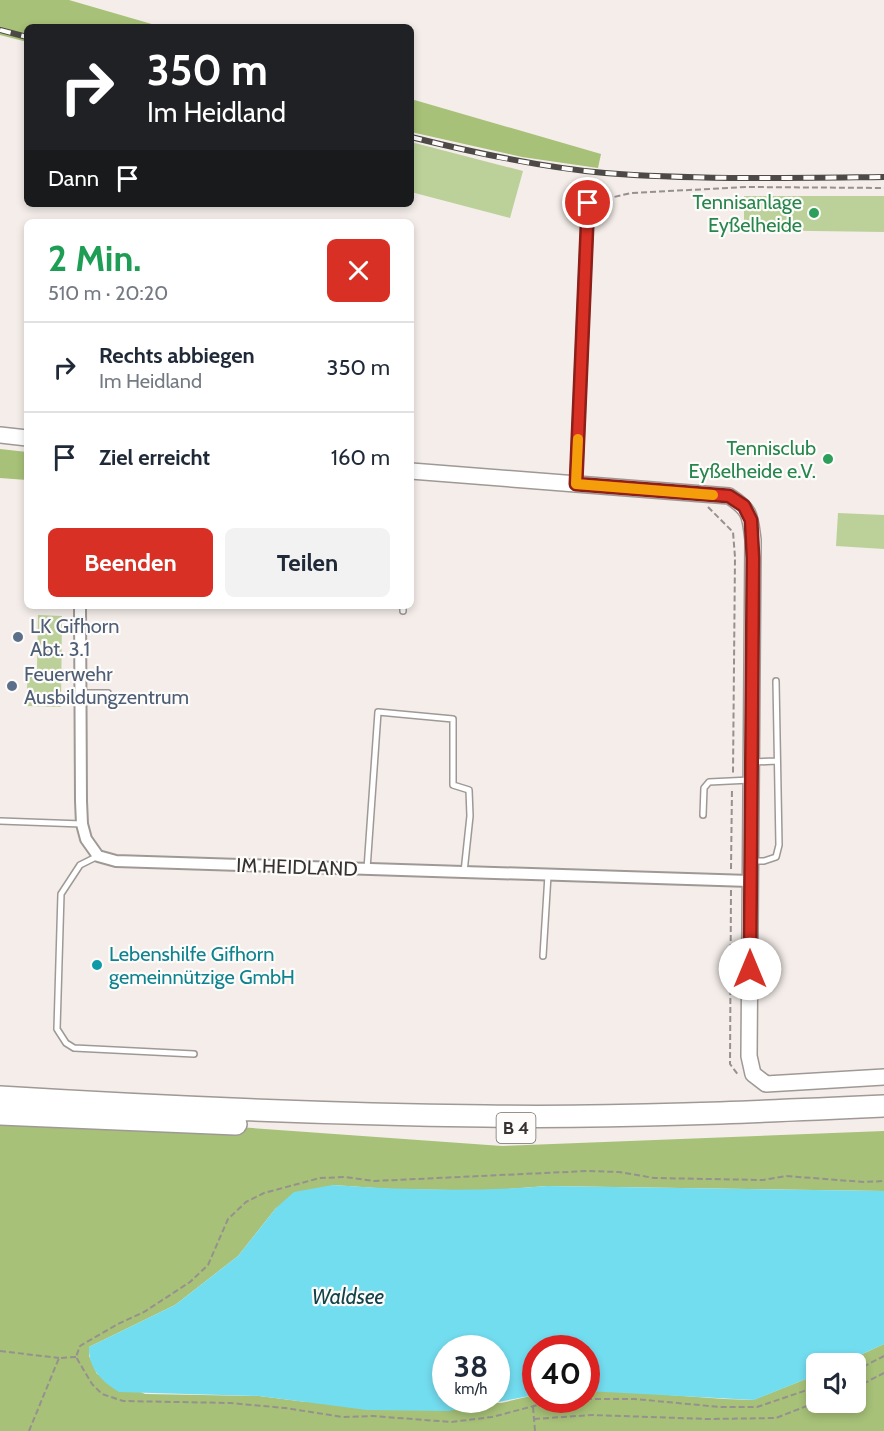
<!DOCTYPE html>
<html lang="de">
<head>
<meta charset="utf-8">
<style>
	body { margin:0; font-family:Cabin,sans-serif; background:#f2f2f3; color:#1f2937; height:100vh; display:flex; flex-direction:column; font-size:22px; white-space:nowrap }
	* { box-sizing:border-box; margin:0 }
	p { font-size:20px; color:#747a83 }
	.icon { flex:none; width:33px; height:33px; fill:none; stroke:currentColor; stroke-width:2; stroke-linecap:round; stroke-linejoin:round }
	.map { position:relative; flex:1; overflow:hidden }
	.side { position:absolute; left:24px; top:219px; width:390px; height:390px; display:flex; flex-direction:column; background:#fff; border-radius:9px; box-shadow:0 3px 9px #0003 }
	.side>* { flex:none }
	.top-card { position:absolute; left:24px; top:24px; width:390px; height:183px; border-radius:9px; box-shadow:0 3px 9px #0003; background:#202124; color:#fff; overflow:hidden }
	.buttons { position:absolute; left:806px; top:1353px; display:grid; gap:12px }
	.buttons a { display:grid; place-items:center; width:60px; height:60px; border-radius:9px; background:#fff; box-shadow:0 3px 9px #0003; font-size:30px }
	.speed { position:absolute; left:432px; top:1335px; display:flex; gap:12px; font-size:30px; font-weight:700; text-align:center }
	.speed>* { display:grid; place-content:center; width:78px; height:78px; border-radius:50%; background:#fff; box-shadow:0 3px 9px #0003; line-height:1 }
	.speed small { font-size:15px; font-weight:400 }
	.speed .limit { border:9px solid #d22; background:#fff; color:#111 }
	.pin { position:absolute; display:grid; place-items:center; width:51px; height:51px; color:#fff; margin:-26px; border:3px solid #fff; border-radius:50%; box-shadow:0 2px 6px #0007 }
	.me { position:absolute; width:66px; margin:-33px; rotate:0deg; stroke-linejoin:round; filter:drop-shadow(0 0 4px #0008) }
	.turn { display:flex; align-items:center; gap:21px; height:126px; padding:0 24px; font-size:27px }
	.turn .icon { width:78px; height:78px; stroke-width:2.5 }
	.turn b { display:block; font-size:42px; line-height:51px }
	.then { display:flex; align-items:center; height:57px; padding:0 24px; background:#0003; gap:12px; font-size:22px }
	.round { display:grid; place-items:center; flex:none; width:63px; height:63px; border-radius:9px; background:#f2f2f3 }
	.overview { display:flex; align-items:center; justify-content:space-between; height:102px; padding:0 24px }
	h1 { font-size:36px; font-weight:800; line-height:45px; color:#1e9e55 }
	.primary-button { display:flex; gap:12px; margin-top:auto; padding:12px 24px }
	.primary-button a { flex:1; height:69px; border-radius:9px; background:#d93025; color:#fff; font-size:24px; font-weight:800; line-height:69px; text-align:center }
	.primary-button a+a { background:#f2f2f3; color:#1f2937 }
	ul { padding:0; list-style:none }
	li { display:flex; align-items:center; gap:18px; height:90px; padding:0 24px; border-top:2px solid #e0e1e3 }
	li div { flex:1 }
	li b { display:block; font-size:22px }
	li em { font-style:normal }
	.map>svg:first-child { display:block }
</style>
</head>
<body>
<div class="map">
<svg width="884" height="1431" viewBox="0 0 884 1431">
	<rect width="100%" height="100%" fill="#f4ede9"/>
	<!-- green -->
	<path fill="#bcd199" d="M411,142l112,29 -13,47 -99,-26z
		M744,196h140v36l-140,-2z
		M838,513l46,2v34l-48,-3z
		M38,615l24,1 -1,91 -35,-1 2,-36 9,-1z"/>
	<!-- forest -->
	<path fill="#a7c178" d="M0,0h69l93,27h-135v15l-27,-7z
		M411,99l190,55 -3,14 -76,-11 -111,-25z
		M0,449l27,3v28l-27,-2z
		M0,1110l502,36 382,-15v60l-337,-5 -51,4h-46l-59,-1 -58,-4 -57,23 -38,48 -63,49 -86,42v9l8,18 48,20 114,2 47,6 195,1 34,-8 1,5h50l1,-9 14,-1 123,9 29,1 63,-25v27h39v-38l-12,-1 41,-19v87h-884z"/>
	<!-- water -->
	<path fill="#73ddf0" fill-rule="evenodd" d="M333,1185c71,5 142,7 214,1l337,5v153l-41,19 -27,1v11l-62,25 -167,-9 -1,-43h-50l-1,47 -86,16 -82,-1 -108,-14 -140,-4c-17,-10 -31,-24 -30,-45l86,-42 63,-49 38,-48 18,-16zM446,1348h50v52h-50z"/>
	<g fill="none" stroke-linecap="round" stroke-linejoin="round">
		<!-- lane casing -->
		<g stroke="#9f9996" stroke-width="8">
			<path id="lane" d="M403,611v-5
				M80,693h28
				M753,762l24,-1
				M703,815l1,-27 5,-6 41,-2
				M0,821l82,3
				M98,856l-18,9 -19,29 -4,135 9,14 8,5 120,6
				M752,861h12l12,-4 3,-12 -3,-164
				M367,869l11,-157 75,7v66l16,5 1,26 -6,56
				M543,956l5,-81"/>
		</g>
		<!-- street casing -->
		<g stroke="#9f9996" stroke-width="14">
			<path id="street" d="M576,484l12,-281
				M80,606l1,195 1,23 4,15 12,17 18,5 634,20"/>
		</g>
		<!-- secondary casing -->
		<g stroke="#9f9996" stroke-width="18">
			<path id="secondary" d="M0,435l27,3
				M411,471l318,25c22,14 21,20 24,44l-4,516 4,18 13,10 118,-7"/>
		</g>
		<!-- highway casing -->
		<g stroke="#9f9996" stroke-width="24">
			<path id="highway" d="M0,1097c162,10 323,17 485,19 133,2 266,-4 399,-10
				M0,1114l236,10"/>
		</g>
		<!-- path -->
		<path stroke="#96918f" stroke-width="2" stroke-dasharray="6 3" stroke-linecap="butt" d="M597,201l34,-8 116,-6 137,1
			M708,507l25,25 2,25 -2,216
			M731,869l1,-81
			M731,890l-1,174 9,12
			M0,1351l59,7
			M855,1371l29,-15
			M855,1388l29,-15
			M586,1399h49l85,8h37l59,-20
			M572,1400l-19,1 -61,16 -41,5 -78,-6 -30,1 -58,-9 -55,-5 -107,-2 -21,-7 -10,-10 -16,-27 4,-11 38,-22 26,-12 46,-30 18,-17 20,-46 18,-17 18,-9 56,-15 25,-1 29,4 213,-10 32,1 35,6 109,2 23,-4 78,6 20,-1
			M533,1407l2,24
			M534,1419l58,-4 116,4 68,-1 41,-16
			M29,1431l30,-73 17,-1"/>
		<!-- lane -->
		<use href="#lane" stroke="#fff" stroke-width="5"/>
		<!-- street -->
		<use href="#street" stroke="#fff" stroke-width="10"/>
		<!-- secondary -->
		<use href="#secondary" stroke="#fff" stroke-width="15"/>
		<!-- highway -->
		<use href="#highway" stroke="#fff" stroke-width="21"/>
		<!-- rail casing -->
		<g stroke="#4c4947" stroke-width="6">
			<path id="rail" d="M0,30l27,7
				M411,137c64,16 128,30 194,36 92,7 186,5 279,4"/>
		</g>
		<!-- rail -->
		<use href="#rail" stroke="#fefcfa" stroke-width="4" stroke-dasharray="11" stroke-linecap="butt"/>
	</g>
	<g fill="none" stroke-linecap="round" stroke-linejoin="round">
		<!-- route casing -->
		<g stroke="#8d1f18" stroke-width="15">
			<path id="route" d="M588,203l-12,281 153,12 15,10 7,14 2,38 -3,411"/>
		</g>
		<!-- route -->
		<use href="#route" stroke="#d93025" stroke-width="10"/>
		<!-- slow -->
		<path stroke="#f59e0b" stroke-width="10" d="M578,439l-2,45 137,11"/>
	</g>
	<!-- markers -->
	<g fill="#2e9e5b" stroke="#fefcfa" stroke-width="2">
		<circle cx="814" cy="213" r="6"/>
		<circle cx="828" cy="459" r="6"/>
	</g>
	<g fill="#5c6f8a" stroke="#fefcfa" stroke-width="2">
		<circle cx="18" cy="637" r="6"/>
		<circle cx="12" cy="686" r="6"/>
	</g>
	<circle fill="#0f9aa8" stroke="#fefcfa" stroke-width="2" cx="97" cy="965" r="6"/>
	<g text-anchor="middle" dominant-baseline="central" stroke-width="4.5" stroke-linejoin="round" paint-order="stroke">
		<!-- shield labels -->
		<rect fill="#fefcfa" stroke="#716f6d" stroke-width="1.5" x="496.5" y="1113" width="39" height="30" rx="4.5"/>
		<g font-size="18" font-weight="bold" fill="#353231">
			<text x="516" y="1128">B 4</text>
		</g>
		<!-- leisure labels -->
		<g font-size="20" fill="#27864d" stroke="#fefcfa" text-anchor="end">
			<text x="802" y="202">Tennisanlage<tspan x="802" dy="23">Eyßelheide</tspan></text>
			<text x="816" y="448">Tennisclub<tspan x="816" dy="23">Eyßelheide e.V.</tspan></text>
		</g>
		<!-- service labels -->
		<g font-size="20" fill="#4e5e75" stroke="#fefcfa" text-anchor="start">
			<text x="30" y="626">LK Gifhorn<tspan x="30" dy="23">Abt. 3.1</tspan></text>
			<text x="24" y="674">Feuerwehr<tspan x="24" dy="23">Ausbildungzentrum</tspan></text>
		</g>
		<!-- street labels -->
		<g font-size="20" fill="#353231" stroke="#fefcfa">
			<text transform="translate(297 867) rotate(2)">IM HEIDLAND</text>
		</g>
		<!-- culture labels -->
		<g font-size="20" fill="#0d838f" stroke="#fefcfa" text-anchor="start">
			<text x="109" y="954">Lebenshilfe Gifhorn<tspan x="109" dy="23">gemeinnützige GmbH</tspan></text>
		</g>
		<!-- water labels -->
		<g font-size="21" font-style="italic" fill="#11424a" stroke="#fefcfa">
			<text x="348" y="1296">Waldsee</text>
		</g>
	</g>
</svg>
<div class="buttons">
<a><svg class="icon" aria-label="sound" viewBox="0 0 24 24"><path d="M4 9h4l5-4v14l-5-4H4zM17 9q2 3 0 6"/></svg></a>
</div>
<div class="speed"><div>38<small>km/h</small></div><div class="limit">40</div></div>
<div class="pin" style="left:588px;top:203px;background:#d93025"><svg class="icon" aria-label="arrive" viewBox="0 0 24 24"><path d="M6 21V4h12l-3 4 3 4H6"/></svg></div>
<svg class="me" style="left:750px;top:969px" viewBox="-20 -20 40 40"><circle r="19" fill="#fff"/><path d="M0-13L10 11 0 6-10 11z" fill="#d93025"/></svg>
<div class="top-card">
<div class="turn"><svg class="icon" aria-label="right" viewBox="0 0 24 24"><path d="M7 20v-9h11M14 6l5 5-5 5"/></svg><div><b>350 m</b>Im Heidland</div></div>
<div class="then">Dann<svg class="icon" aria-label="arrive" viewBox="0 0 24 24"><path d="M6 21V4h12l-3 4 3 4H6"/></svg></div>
</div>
<section class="side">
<div class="overview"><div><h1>2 Min.</h1><p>510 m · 20:20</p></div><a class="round" style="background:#d93025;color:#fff"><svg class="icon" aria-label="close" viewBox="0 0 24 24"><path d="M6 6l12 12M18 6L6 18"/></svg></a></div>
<ul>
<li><svg class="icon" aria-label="right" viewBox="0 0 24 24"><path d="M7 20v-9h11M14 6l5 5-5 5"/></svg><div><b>Rechts abbiegen</b><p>Im Heidland</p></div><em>350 m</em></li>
<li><svg class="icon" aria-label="arrive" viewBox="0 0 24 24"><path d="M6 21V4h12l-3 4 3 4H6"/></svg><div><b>Ziel erreicht</b></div><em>160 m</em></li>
</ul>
<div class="primary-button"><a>Beenden</a><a>Teilen</a></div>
</section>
</div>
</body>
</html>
